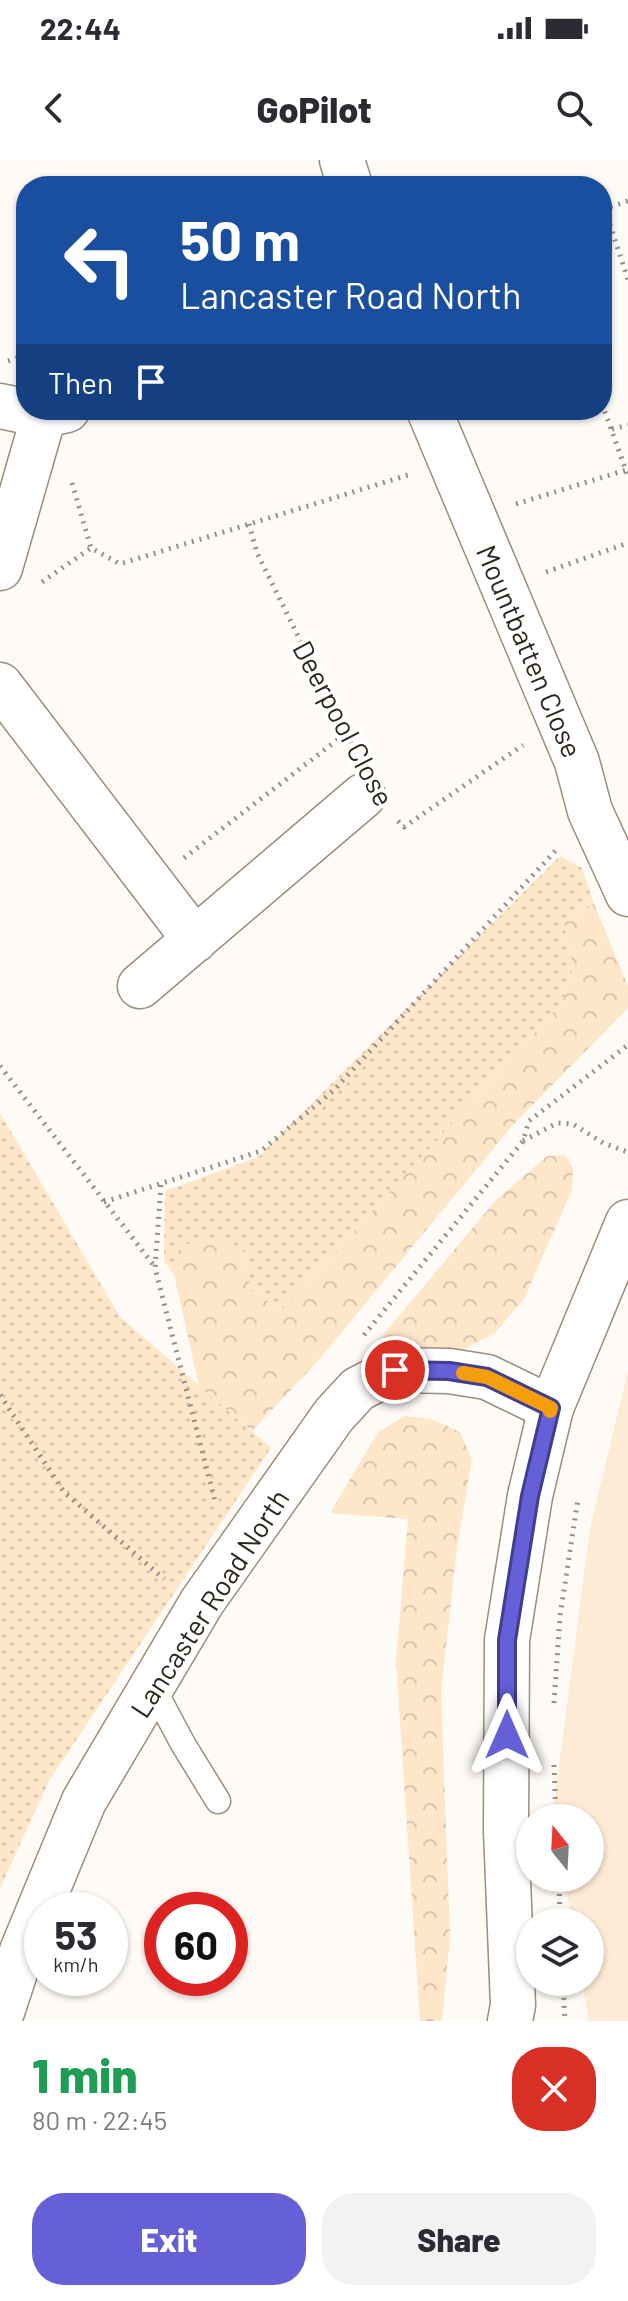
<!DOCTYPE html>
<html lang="en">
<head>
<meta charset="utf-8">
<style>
	body { margin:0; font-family:Barlow,sans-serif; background:#f2f2f3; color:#2b2b33; height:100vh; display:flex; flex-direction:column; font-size:30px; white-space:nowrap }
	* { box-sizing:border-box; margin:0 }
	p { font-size:26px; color:#7c7c81 }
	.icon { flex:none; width:44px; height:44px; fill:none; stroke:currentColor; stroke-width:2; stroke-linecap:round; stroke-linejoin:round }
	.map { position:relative; height:1861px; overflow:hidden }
	.details { display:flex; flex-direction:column; background:#fff; flex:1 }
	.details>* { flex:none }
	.banner { position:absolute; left:16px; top:16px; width:596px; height:244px; border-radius:32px; box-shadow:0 2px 6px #0004; background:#1a4fa0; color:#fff; overflow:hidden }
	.needle { width:52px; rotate:342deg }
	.fabs { position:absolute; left:516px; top:1644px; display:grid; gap:16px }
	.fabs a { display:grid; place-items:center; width:88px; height:88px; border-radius:50%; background:#fff; box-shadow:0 2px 6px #0004; font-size:40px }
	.speed { position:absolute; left:24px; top:1732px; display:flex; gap:16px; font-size:40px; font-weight:700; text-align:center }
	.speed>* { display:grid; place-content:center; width:104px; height:104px; border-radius:50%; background:#fff; box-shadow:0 2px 6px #0004; line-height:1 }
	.speed small { font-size:20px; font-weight:400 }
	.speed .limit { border:12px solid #d22; background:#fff; color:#111 }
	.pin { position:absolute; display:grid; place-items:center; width:68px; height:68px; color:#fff; margin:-34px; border:4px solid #fff; border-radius:50%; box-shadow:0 2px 8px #0007 }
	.me { position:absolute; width:88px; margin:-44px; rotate:0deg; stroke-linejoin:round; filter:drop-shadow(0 0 6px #0008) }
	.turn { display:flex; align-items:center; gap:28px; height:168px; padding:0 32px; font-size:36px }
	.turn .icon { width:104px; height:104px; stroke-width:2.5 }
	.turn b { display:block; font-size:56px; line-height:68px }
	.then { display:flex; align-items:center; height:76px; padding:0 32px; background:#0003; gap:16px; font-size:30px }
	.round { display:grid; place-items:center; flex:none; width:84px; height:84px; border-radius:32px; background:#f2f2f3 }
	.overview { display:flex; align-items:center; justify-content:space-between; height:136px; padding:0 32px }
	h1 { font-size:48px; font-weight:800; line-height:60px; color:#1e9e55 }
	.button { display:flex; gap:16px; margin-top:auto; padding:16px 32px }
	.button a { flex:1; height:92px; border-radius:32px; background:#655fd8; color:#fff; font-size:32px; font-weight:800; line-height:92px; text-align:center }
	.button a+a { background:#f2f2f3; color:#2b2b33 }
	.status { display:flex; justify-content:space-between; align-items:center; height:56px; padding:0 40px; background:#fff; direction:ltr }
	.status svg { height:22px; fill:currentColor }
	header { display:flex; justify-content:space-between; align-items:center; height:104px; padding:0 32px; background:#fff; font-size:36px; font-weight:800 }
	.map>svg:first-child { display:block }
</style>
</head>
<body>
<div class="status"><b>22:44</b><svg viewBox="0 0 49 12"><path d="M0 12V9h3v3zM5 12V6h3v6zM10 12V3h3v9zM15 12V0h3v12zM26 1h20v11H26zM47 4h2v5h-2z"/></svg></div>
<header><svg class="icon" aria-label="back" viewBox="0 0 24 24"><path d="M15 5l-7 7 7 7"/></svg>GoPilot<svg class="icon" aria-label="search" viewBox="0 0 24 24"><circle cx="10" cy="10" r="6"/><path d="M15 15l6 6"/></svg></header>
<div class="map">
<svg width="628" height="1861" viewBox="0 0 628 1861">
	<defs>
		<pattern id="grass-dots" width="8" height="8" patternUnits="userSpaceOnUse" patternTransform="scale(2)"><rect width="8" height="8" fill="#fee6c9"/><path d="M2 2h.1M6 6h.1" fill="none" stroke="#dac5ac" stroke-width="1.8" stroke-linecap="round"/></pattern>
		<pattern id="forest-crowns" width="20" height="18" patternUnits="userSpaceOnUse" patternTransform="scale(2)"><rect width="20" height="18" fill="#fee6c9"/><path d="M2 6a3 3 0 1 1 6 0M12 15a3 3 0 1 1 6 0" fill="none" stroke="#dac5ac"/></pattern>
	</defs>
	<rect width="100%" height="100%" fill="#fefbf7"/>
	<!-- built -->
	<path fill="#feebd6" d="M628,1211v650h-39l-7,-39h8v-60h-18l-8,-44h26v-60h-37v-6l37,-284z"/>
	<!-- grass -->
	<path fill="url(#grass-dots)" d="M560,696l22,12 12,36 -30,18 9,46 -11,35 -280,307 -32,-20 -5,-39 -61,-6 -10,30 -10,-14 1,-70 93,-34z
		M0,953l120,204 151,131 -222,333 -49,107z"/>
	<!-- forest -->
	<path fill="url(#forest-crowns)" d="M594,744l34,82v22l-116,118 -194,235 -66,70 -53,-45 -25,-111 9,-30 39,-7 23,13 5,39 32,20 280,-307 11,-35 -9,-46z
		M565,995l8,13 -1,22 -48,109 -30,35 -34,17 -46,-4 -46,6 128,-153 51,-44z
		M405,1256l27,3 28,13 12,27 -15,88 -16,145 9,245 -8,84h-22l-24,-359 12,-143 -78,-6 48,-81z"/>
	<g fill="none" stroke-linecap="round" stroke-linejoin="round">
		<!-- service casing -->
		<g stroke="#9d8d7a" stroke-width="27">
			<path id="service" d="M152,1526l31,58 35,57"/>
		</g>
		<!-- minor casing -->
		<g stroke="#9d8d7a" stroke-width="47">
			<path id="minor" d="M342,0l8,26
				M0,246l44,9 23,-5
				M429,250l148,352 13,49 38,83
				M0,408l44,-153
				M0,525l195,255
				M140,826l223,-190
				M0,1858l22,-67 62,-150 118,-199 132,-187 24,-26 37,-19 54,1 38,6 64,31"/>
		</g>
		<!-- primary casing -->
		<g stroke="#9d8d7a" stroke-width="47">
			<path id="primary" d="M510,1861l3,-16 -7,-175 1,-190 23,-144 21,-88 77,-186"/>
		</g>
		<!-- path -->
		<path stroke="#95908a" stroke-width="5" stroke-dasharray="2 6" stroke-linecap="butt" d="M603,49l25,-8
			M605,49l23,71
			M8,201l18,-6
			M602,244l26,72
			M612,269l16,-4
			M72,323l19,65 29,16 288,-89
			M516,344l110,-34
			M249,364l8,29 100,202
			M546,412l82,-29
			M42,422l49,-34
			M398,661l6,6 119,-82
			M184,698l161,-124
			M0,906l155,201
			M523,981l34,-18 16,1 30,19 25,9
			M161,1025l-6,83 61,237
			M104,1042l157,-51 72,-60 224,-242
			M364,1175l159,-194 6,-20 99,-76
			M0,1235l64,97 100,87
			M554,1543l6,-87 18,-117
			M554,1605l2,53
			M559,1718l1,44
			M563,1822l2,39"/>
		<!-- service -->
		<use href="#service" stroke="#fff" stroke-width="24"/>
		<!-- minor -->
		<use href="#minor" stroke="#fff" stroke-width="44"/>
		<!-- primary -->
		<use href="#primary" stroke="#fff" stroke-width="44"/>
	</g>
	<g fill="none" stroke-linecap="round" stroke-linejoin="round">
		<!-- route casing -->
		<g stroke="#423e8c" stroke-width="20">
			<path id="route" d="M395,1210l54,1 38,6 64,31 -21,88 -23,144v95"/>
		</g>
		<!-- route -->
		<use href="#route" stroke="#655fd8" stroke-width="14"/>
		<!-- slow -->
		<path stroke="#f59e0b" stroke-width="14" d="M463,1213l24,4 64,31 -1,3"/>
	</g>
	<g text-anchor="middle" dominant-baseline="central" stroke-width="8" stroke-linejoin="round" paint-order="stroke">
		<!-- street labels -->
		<g font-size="28" fill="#2c261e" stroke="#fff">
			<text transform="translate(530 491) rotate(67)">Mountbatten Close</text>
			<text transform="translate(344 563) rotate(62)">Deerpool Close</text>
			<text transform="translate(209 1443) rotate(-57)">Lancaster Road North</text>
		</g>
	</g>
</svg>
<div class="fabs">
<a><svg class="needle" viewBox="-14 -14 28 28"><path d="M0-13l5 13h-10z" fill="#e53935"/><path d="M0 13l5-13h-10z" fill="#7c7c81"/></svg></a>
<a><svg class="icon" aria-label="layers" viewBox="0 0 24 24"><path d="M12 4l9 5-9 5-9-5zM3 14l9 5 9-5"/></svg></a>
</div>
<div class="speed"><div>53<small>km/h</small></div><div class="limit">60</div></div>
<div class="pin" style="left:395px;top:1210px;background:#d93025"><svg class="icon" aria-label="arrive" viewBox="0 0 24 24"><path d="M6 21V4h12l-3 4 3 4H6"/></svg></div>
<svg class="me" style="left:507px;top:1575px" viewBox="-20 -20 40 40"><path d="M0-17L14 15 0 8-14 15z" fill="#655fd8" stroke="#fff" stroke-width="4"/></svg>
<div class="banner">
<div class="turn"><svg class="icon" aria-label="left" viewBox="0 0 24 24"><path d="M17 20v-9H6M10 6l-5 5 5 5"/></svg><div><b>50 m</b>Lancaster Road North</div></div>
<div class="then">Then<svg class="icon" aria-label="arrive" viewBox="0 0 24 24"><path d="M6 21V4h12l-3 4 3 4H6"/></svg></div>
</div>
</div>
<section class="details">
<div class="overview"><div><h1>1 min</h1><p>80 m · 22:45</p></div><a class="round" style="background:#d93025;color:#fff"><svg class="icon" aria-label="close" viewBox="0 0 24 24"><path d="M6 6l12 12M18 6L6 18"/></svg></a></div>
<div class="button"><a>Exit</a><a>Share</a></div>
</section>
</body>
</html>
